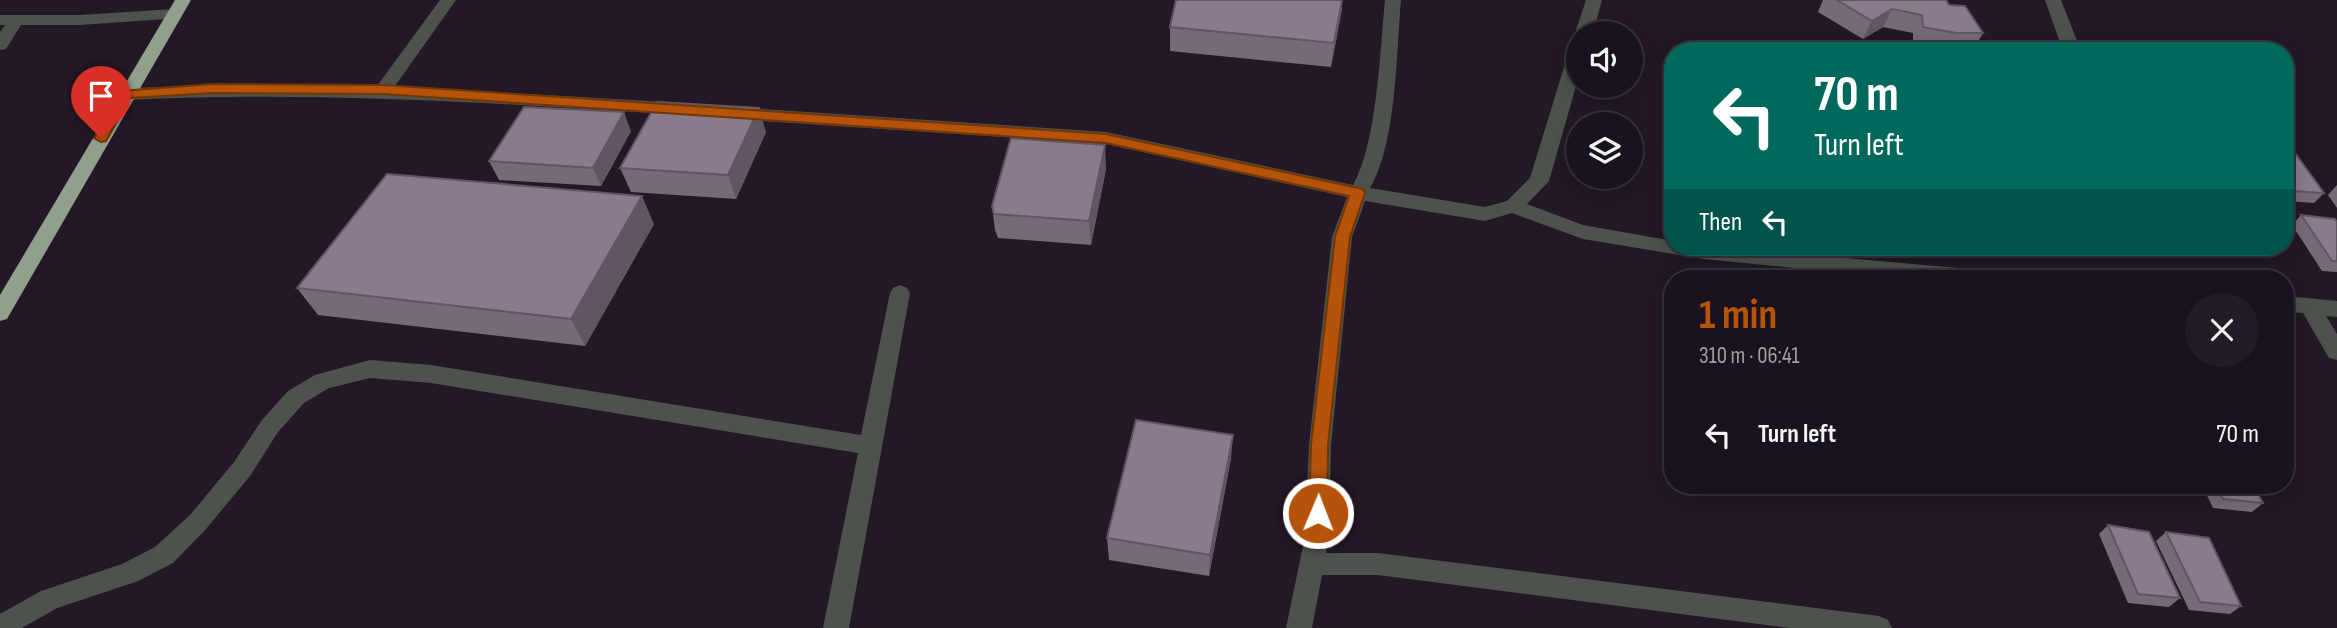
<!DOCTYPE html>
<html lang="en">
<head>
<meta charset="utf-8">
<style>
	body { margin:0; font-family:"Sofia Sans Condensed",sans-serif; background:#231b25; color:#f1f3f6; height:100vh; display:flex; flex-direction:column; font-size:26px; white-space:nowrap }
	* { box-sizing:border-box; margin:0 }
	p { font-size:23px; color:#9f9ea3 }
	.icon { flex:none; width:38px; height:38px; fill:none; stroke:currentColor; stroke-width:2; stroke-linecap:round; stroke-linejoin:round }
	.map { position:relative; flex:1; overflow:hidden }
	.sheet { position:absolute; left:1664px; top:270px; width:630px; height:224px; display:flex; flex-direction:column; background:#1a121c; border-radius:28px; box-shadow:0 4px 18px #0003,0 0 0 2px #38323b }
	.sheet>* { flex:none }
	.hud { position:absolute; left:1664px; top:42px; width:630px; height:214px; border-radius:28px; box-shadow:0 4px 18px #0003,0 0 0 2px #38323b; background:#00695c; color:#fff; overflow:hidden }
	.controls { position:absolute; left:1566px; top:21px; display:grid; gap:14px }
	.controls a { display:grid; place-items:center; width:77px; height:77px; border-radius:50%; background:#1a121c; box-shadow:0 4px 18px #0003,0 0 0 2px #38323b; font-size:35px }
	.pin { position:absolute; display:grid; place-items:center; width:60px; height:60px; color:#fff; margin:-72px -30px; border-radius:50% 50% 50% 0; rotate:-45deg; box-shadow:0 0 7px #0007 }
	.pin .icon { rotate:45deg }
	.me { position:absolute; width:77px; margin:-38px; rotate:1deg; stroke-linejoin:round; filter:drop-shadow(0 0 5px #0008) }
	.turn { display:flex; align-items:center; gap:24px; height:147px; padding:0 35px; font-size:32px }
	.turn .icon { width:91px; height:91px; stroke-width:2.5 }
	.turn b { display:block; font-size:49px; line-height:60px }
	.then { display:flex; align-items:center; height:66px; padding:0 35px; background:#0003; gap:14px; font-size:26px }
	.round { display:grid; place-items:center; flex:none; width:74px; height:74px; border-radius:37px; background:#231b25 }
	.head { display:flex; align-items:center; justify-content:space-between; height:119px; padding:0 35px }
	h1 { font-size:42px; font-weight:700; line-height:52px; color:#b45309 }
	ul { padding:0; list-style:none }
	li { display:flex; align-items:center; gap:21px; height:91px; padding:0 35px }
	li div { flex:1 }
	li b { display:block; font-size:26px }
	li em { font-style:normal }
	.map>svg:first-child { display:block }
</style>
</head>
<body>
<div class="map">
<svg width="2337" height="628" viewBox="0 0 2337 628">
	<rect width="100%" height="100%" fill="#231825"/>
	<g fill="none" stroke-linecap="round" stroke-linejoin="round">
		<!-- minor -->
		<path fill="#4d534c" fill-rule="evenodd" d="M440,0h16l-61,86 288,17 9,6 -9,6c-186,-12 -371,-24 -557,-15l-9,-6 9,-6 139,-4 112,2z
			M1385,0h16c-5,54 -4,142 -31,188l115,19 22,-6 23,-23 39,-127 9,-5v33l-29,102 -22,23 56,21 90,16v6h49l258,23 7,3 3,5h-95l-191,-19 -121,-20 -71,-26 -27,8 -120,-20 -13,36 -21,208 -2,91 -3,17h52l501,63 9,4 4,8h-103l-411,-53h-56l-10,53h-26l19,-92 4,-91 23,-208 15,-40 -241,-53 -373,-25 -9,-6 9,-6 373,25 247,53c24,-41 27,-135 32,-185z
			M1586,0h16l-9,33h-15v4l-3,-4z
			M2045,0h16l20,51h-18z
			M174,9l8,5 -2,4 -100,7h-59l-15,24 -6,1v-18l5,-7h-5v-10h80z
			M900,285l7,3 3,5 -61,335h-26l35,-175 -427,-70 -61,-5 -41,10 -25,15 -26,29 -28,44 -44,53 -33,34 -35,18 -81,27 -35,20h-22v-14l41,-23 81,-27 33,-17 35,-32 44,-53 28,-42 26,-29 27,-16 55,-15 61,5 430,70 29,-142 3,-5z
			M2286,296l51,5v16l-11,-1 11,18v26l-8,-2 -26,-45 -17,-1z"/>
		<!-- highway -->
		<path fill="#919f8d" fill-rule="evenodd" d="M175,0h16l-184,319 -7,2v-26z"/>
	</g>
	<!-- wall -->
	<path fill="#766a78" d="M1823,0h83l43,5 34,28 -10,18h-29l-31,-6v-12l-30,-6 -20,12 -45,-27z
		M1342,9l-11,58 -161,-16v-24z
		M631,131l-30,55 -102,-6 -10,-19z
		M766,132l-30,67 -105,-7 -11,-24z
		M2286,152l38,41 -10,10 -28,-2z
		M1106,169l-15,76 -93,-7 -3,-8 -3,-24z
		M2337,185v23l-9,-13z
		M2301,215l36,7v50l-15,-1 -30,-46z
		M654,224l-69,122 -267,-31 -21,-27z
		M2151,247h45l-8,9 -33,-3z
		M1905,268l36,10h-42z
		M1231,458l-22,118 -100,-16 -2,-22z
		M2202,485h51l10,18 -11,9 -39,-4z
		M2108,525l72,73 -11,9 -41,-4 -29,-69z
		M2166,532l75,74 -11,8 -41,-4 -33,-69z"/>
	<!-- shaded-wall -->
	<path fill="#605662" d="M1342,0v9l-11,58 3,-24z
		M1892,9l-9,18 -20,12 9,-18z
		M759,108l7,24 -30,67 -8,-24z
		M624,112l7,19 -30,55 -8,-18z
		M1105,145l1,24 -15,76 -2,-24z
		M642,196l12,28 -69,122 -14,-27z
		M1233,435l-2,23 -22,118 1,-21z"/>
	<!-- building -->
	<path fill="#897b8c" stroke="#605662" stroke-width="2" d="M1176,0h166l-8,43 -164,-16z
		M1837,0h109l3,5 16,1 18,27h-27l-33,-6 -1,-12 -30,-6 -20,12z
		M657,102l102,6 -31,67 -108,-7z
		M524,107l100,5 -31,56 -104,-7z
		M1011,138l94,7 -16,76 -95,-7 -2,-8z
		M2286,152l9,1 29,40 -33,-2 -5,-8z
		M387,174l255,22 -71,123 -274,-31z
		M2301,215l34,4 2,3v39h-5z
		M1905,268l34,5 2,5h-33z
		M1136,420l97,15 -23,120 -103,-17z
		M2216,485h37l10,18 -40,-4z
		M2108,525l41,7 31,66 -42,-4z
		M2166,532l43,6 32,68 -41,-4z"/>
	<!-- route -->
	<path fill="#b45309" stroke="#753606" stroke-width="2" d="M212,84l171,1 723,49 257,55 2,4 -15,44 -22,208 -1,68 -3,6 -6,2 -6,-2 -3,-6 2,-68 24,-208 14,-41 -243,-53 -723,-49 -171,-1 -82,5 -24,43 -5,1 -7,-4 27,-47z"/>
</svg>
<div class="controls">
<a><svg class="icon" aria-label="sound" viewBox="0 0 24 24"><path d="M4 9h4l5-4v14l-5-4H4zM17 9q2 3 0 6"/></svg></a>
<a><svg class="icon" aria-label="layers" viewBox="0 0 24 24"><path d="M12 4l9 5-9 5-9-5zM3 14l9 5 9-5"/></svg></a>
</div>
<div class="pin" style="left:101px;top:138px;background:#d93025"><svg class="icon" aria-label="arrive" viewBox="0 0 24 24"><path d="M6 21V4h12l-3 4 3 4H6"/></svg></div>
<svg class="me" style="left:1318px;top:513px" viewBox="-20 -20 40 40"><circle r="17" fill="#b45309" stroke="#fff" stroke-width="3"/><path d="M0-11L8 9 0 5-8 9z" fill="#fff"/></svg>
<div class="hud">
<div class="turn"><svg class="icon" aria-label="left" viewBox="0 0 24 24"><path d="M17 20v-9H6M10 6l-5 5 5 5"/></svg><div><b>70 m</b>Turn left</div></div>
<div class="then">Then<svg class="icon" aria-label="left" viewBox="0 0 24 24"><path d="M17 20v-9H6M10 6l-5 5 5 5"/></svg></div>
</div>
<section class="sheet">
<div class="head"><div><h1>1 min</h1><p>310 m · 06:41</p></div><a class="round"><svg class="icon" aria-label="close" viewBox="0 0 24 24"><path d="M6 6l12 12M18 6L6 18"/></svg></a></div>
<ul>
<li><svg class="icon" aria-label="left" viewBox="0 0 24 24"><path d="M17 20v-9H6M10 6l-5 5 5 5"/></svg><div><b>Turn left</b></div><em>70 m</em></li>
</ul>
</section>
</div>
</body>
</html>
